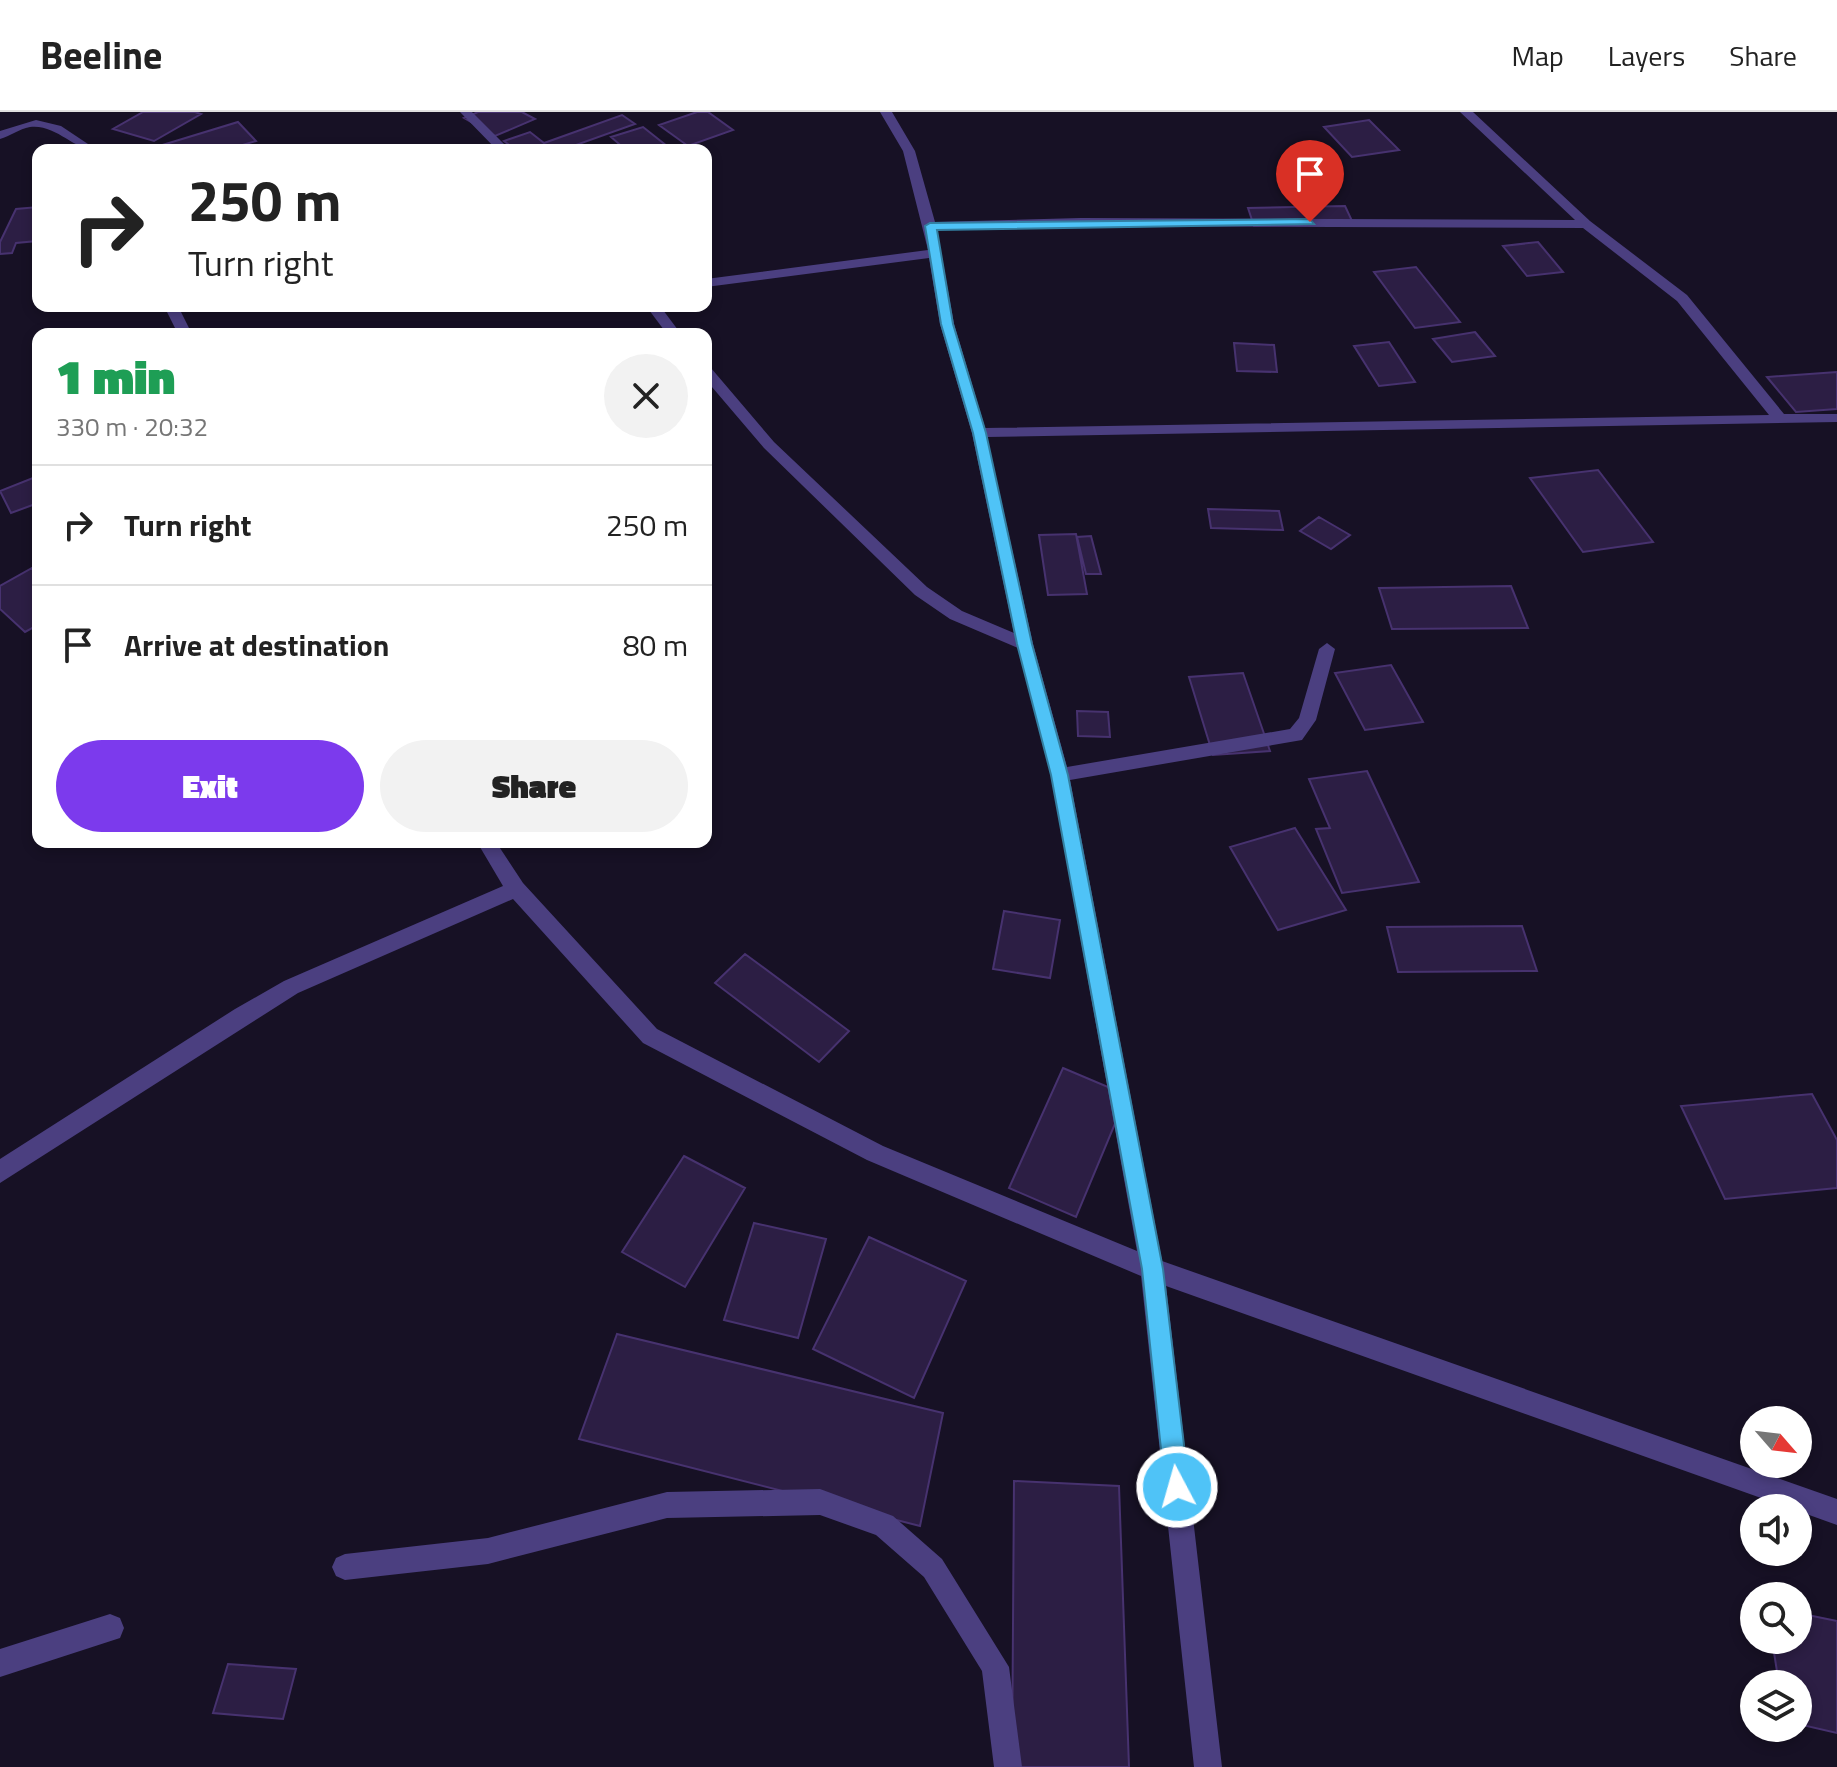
<!DOCTYPE html>
<html lang="en">
<head>
<meta charset="utf-8">
<style>
	body { margin:0; font-family:"Titillium Web",sans-serif; background:#f2f2f2; color:#222; height:100vh; display:flex; flex-direction:column; font-size:30px; white-space:nowrap }
	* { box-sizing:border-box; margin:0 }
	p { font-size:26px; color:#767676 }
	.icon { flex:none; width:44px; height:44px; fill:none; stroke:currentColor; stroke-width:2; stroke-linecap:round; stroke-linejoin:round }
	.map { position:relative; flex:1; overflow:hidden }
	.side { position:absolute; left:32px; top:216px; width:680px; height:520px; display:flex; flex-direction:column; background:#fff; border-radius:16px; box-shadow:0 4px 12px #0003 }
	.side>* { flex:none }
	.top-card { position:absolute; left:32px; top:32px; width:680px; height:168px; border-radius:16px; box-shadow:0 4px 12px #0003; background:#fff; color:#222; overflow:hidden }
	.needle { width:52px; rotate:118deg }
	.buttons { position:absolute; left:1740px; top:1294px; display:grid; gap:16px }
	.buttons a { display:grid; place-items:center; width:72px; height:72px; border-radius:50%; background:#fff; box-shadow:0 4px 12px #0003; font-size:40px }
	.pin { position:absolute; display:grid; place-items:center; width:68px; height:68px; color:#fff; margin:-82px -34px; border-radius:50% 50% 50% 0; rotate:-45deg; box-shadow:0 0 8px #0007 }
	.pin .icon { rotate:45deg }
	.me { position:absolute; width:88px; margin:-44px; rotate:354deg; stroke-linejoin:round; filter:drop-shadow(0 0 6px #0008) }
	.turn { display:flex; align-items:center; gap:28px; height:168px; padding:0 24px; font-size:36px }
	.turn .icon { width:104px; height:104px; stroke-width:2.5 }
	.turn b { display:block; font-size:56px; line-height:68px }
	.round { display:grid; place-items:center; flex:none; width:84px; height:84px; border-radius:42px; background:#f2f2f2 }
	.summary { display:flex; align-items:center; justify-content:space-between; height:136px; padding:0 24px }
	h1 { font-size:48px; font-weight:800; line-height:60px; color:#1e9e55 }
	.primary-button { display:flex; gap:16px; margin-top:auto; padding:16px 24px }
	.primary-button a { flex:1; height:92px; border-radius:48px; background:#7c3aed; color:#fff; font-size:32px; font-weight:800; line-height:92px; text-align:center }
	.primary-button a+a { background:#f2f2f2; color:#222 }
	ul { padding:0; list-style:none }
	li { display:flex; align-items:center; gap:24px; height:120px; padding:0 24px; border-top:2px solid #e0e0e0 }
	li div { flex:1 }
	li b { display:block; font-size:30px }
	li em { font-style:normal }
	header { display:flex; align-items:center; gap:48px; box-sizing:border-box; height:112px; padding:0 40px; background:#fff; border-bottom:2px solid #e0e0e0 }
	header strong { font-size:38px }
	nav { display:flex; gap:44px; margin-inline-start:auto; font-size:28px }
	.map>svg:first-child { display:block }
</style>
</head>
<body>
<header>
<strong>Beeline</strong>
<nav><a>Map</a><a>Layers</a><a>Share</a></nav>
</header>
<div class="map">
<svg width="1837" height="1655" viewBox="0 0 1837 1655">
	<rect width="100%" height="100%" fill="#171125"/>
	<!-- building -->
	<path fill="#2c1e44" stroke="#47326f" stroke-width="2" d="M143,0h52l6,2 -47,27 -41,-12z
		M478,0h44l13,7 -40,17 -31,-18z
		M697,0h11l25,18 -45,16 -29,-21z
		M622,3l13,9 -73,26h-46l-12,-9 26,-9 14,11z
		M1369,8l30,30 -47,7 -28,-30z
		M238,10l18,19 -30,9h-80z
		M643,15l29,23h-46l-15,-13z
		M1345,94l8,17 -99,3 -6,-18z
		M38,95l-1,34 -21,2 -4,10 -12,1v-12l16,-33z
		M1538,130l25,30 -36,4 -24,-30z
		M1416,155l44,55 -45,6 -41,-56z
		M1475,220l20,24 -43,6 -19,-23z
		M1389,230l26,40 -36,4 -25,-40z
		M1234,231l40,2 3,27 -40,-1z
		M1837,260v37l-41,3 -29,-35z
		M1598,358l55,72 -70,10 -53,-74z
		M38,364v27l-27,10 -11,-22z
		M1208,397l71,2 4,19 -72,-2z
		M1319,405l31,18 -19,14 -31,-18z
		M1076,422l11,60 -39,1 -9,-60z
		M1091,424l10,38h-15l-9,-37z
		M32,456l6,6v51l-13,7 -25,-23v-23z
		M1511,474l17,42 -136,1 -13,-41z
		M1391,553l32,57 -58,8 -30,-57z
		M1243,561l27,78 -57,4 -24,-78z
		M1077,599l31,1 2,25 -32,-1z
		M1367,659l52,111 -77,11 -26,-64 14,-1 -21,-49z
		M1295,716l51,82 -68,20 -48,-83z
		M1004,799l56,9 -10,58 -57,-9z
		M1522,814l15,45 -139,1 -11,-45z
		M745,842l104,77 -30,31 -104,-79z
		M1063,956l64,27 -51,122 -67,-29z
		M1812,982l25,46v48l-112,11 -44,-93z
		M684,1044l61,32 -60,99 -63,-35z
		M754,1111l72,16 -28,99 -74,-18z
		M869,1125l97,44 -52,117 -101,-49z
		M617,1222l326,79 -23,113 -341,-87z
		M1014,1369l105,5 10,281h-117z
		M1798,1501l39,8v112l-39,-9v-40h-19l-7,-44h26z
		M228,1552l68,5 -13,50 -70,-6z"/>
	<g fill="none" stroke-linecap="round" stroke-linejoin="round">
		<!-- street -->
		<path fill="#4b3f80" fill-rule="evenodd" d="M460,0h12l38,38h-13z
			M880,0h12l23,39 20,71 146,-4 494,2 -115,-108h13l117,109 97,74 97,119h53v8l-850,15 46,207 34,123 223,-38 9,-11 20,-69 8,-6 8,6 -19,71 -14,20 -232,40 92,481 675,238v26l-39,-14v-3h-9l-623,-222 56,481h-28l-53,-491 -274,-116 -224,-117 -130,-144 -215,94 -298,190v-24l235,-150 49,-28 219,-95 -26,-44h19l27,41 134,146 226,117 254,105 -86,-476 -33,-127 -68,-29 -35,-24 -151,-147 -58,-68v-13l5,1 63,74 153,145 35,24 52,22 -42,-200 -32,-109 -11,-66 -223,29v-8l222,-29 -25,-99zM1081,114l502,2 94,73 92,114 -784,13 -31,-104 -17,-94z
			M36,8l25,6 36,24c-25,0 -40,-26 -67,-23 -11,2 -20,9 -30,12v-8z
			M164,194h14l14,28h-14z
			M646,194h14l21,28h-14z
			M820,1377l73,27 49,43 67,108 13,100h-28l-12,-96 -58,-94 -48,-42 -56,-20 -153,3 -179,46 -143,16 -9,-4 -4,-9 4,-9 9,-4 143,-16 179,-46z
			M110,1502l10,4 4,10 -4,10 -120,39v-28z"/>
	</g>
	<!-- route -->
	<path fill="#4fc3f7" stroke="#337fa1" stroke-width="2" d="M1310,107l4,5 -377,6 16,94 33,109 46,211 36,131 95,494 26,218 -4,8 -8,4 -9,-4 -3,-8 -23,-218 -91,-494 -34,-131 -44,-211 -32,-109 -16,-98 5,-3z"/>
</svg>
<div class="buttons">
<a><svg class="needle" viewBox="-14 -14 28 28"><path d="M0-13l5 13h-10z" fill="#e53935"/><path d="M0 13l5-13h-10z" fill="#767676"/></svg></a>
<a><svg class="icon" aria-label="sound" viewBox="0 0 24 24"><path d="M4 9h4l5-4v14l-5-4H4zM17 9q2 3 0 6"/></svg></a>
<a><svg class="icon" aria-label="search" viewBox="0 0 24 24"><circle cx="10" cy="10" r="6"/><path d="M15 15l6 6"/></svg></a>
<a><svg class="icon" aria-label="layers" viewBox="0 0 24 24"><path d="M12 4l9 5-9 5-9-5zM3 14l9 5 9-5"/></svg></a>
</div>
<div class="pin" style="left:1310px;top:110px;background:#d93025"><svg class="icon" aria-label="arrive" viewBox="0 0 24 24"><path d="M6 21V4h12l-3 4 3 4H6"/></svg></div>
<svg class="me" style="left:1177px;top:1375px" viewBox="-20 -20 40 40"><circle r="17" fill="#4fc3f7" stroke="#fff" stroke-width="3"/><path d="M0-11L8 9 0 5-8 9z" fill="#fff"/></svg>
<div class="top-card">
<div class="turn"><svg class="icon" aria-label="right" viewBox="0 0 24 24"><path d="M7 20v-9h11M14 6l5 5-5 5"/></svg><div><b>250 m</b>Turn right</div></div>
</div>
<section class="side">
<div class="summary"><div><h1>1 min</h1><p>330 m · 20:32</p></div><a class="round"><svg class="icon" aria-label="close" viewBox="0 0 24 24"><path d="M6 6l12 12M18 6L6 18"/></svg></a></div>
<ul>
<li><svg class="icon" aria-label="right" viewBox="0 0 24 24"><path d="M7 20v-9h11M14 6l5 5-5 5"/></svg><div><b>Turn right</b></div><em>250 m</em></li>
<li><svg class="icon" aria-label="arrive" viewBox="0 0 24 24"><path d="M6 21V4h12l-3 4 3 4H6"/></svg><div><b>Arrive at destination</b></div><em>80 m</em></li>
</ul>
<div class="primary-button"><a>Exit</a><a>Share</a></div>
</section>
</div>
</body>
</html>
